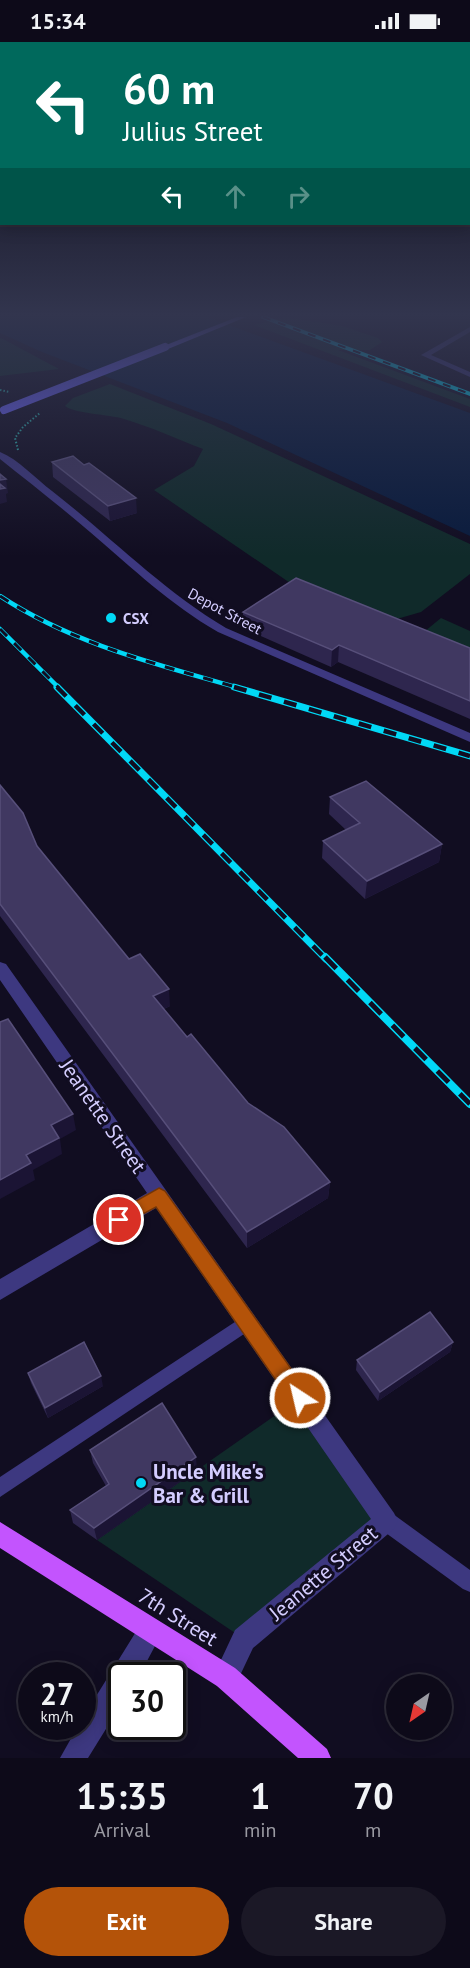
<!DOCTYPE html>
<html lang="en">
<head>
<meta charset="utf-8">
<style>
	body { margin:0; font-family:"PT Sans",sans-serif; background:#1b1826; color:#f1f3f6; height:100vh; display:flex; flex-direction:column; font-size:22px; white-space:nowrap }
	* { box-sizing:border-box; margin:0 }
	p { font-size:20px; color:#9a9aa2 }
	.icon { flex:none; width:33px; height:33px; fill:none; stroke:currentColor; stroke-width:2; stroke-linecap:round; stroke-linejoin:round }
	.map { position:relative; height:1716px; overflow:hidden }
	.sheet { display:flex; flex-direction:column; background:#0d0a19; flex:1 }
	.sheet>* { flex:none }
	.hud { position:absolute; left:0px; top:0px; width:471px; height:183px; box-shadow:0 3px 15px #0003,0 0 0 2px #2d2b38; background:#00695c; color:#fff; overflow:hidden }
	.needle { width:39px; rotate:214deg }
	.controls { position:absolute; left:386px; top:1632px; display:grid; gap:12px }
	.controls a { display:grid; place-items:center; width:66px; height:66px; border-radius:50%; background:#0d0a19; box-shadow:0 3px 15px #0003,0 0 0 2px #2d2b38; font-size:30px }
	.speed { position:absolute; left:18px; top:1620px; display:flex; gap:12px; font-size:30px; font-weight:700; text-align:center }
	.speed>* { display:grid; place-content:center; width:78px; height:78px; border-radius:50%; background:#0d0a19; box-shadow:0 3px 15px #0003,0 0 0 2px #2d2b38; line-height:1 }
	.speed small { font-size:15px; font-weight:400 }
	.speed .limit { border:3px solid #111; border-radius:9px; background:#fff; color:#111 }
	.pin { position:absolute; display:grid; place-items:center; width:51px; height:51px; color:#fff; margin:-26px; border:3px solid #fff; border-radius:50%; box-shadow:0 2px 6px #0007 }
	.me { position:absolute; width:66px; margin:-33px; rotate:325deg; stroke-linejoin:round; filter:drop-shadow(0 0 4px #0008) }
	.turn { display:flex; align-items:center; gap:21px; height:126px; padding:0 24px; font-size:27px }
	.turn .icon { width:78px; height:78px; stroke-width:2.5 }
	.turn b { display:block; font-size:42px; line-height:51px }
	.lanes { display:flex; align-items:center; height:57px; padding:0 24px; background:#0003; justify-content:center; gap:30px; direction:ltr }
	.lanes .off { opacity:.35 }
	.eta { display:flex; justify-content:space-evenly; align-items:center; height:102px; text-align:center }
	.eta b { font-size:36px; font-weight:700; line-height:42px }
	.action { display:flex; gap:12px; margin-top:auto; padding:12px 24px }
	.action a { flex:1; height:69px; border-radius:36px; background:#b45309; color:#fff; font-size:24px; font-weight:700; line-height:69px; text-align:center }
	.action a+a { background:#1b1826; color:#f1f3f6 }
	.status { display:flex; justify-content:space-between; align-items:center; height:42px; padding:0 30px; background:#0d0a19; direction:ltr }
	.status svg { height:16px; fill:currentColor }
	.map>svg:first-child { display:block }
</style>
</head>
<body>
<div class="status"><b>15:34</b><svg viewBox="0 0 49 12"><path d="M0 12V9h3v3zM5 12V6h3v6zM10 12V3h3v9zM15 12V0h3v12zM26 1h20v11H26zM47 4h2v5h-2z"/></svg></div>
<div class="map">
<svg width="470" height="1716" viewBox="0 0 470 1716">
	<rect width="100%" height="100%" fill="#110d21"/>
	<!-- green -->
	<path fill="#102a2a" d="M285,275l57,9 36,12 4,4 -12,8h-32l132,49v8l-216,-82z
		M0,296l3,1 56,30 -59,7z
		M110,342l101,40 259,120v30l-49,38 -38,11 -87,-36 -142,-97 40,-24 9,-17c-26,-10 -52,-22 -79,-30 -16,-5 -48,-5 -59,-13l8,-8z
		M441,576l29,13v26l-51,-21z
		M300,1356l86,123 -142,118 -147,-99z"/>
	<!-- water -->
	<path fill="#091b3d" d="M0,275h207l263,96v123l-243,-113 -185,-71 -42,-19z"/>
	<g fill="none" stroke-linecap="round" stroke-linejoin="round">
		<!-- path -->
		<path stroke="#2eb1ad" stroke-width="2" stroke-dasharray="1.5 2" stroke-linecap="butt" d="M0,348l9,2
			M18,408l-3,-12 8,-11 17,-14"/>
		<!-- service -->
		<path fill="#3d3880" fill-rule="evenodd" d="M247,1272l6,2 2,6 -2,6 -253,169v-20z
			M386,1470l7,2 77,56v22l-7,-3 -84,-61 -2,-7 2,-7z"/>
		<!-- minor -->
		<path fill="#3d3880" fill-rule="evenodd" d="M470,285v5l-39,23 39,17v5l-49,-22z
			M0,410c18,7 36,27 52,39 58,45 110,99 174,137l244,105v9l-252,-110c-47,-27 -86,-64 -128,-100 -29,-25 -60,-49 -90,-73z
			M0,920l6,2 388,549 4,8 -4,8 -141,119 -18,38 -9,4 -9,-4 -4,-9 22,-47 136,-111 -215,-311 -156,92v-21l147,-86 -147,-213z
			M151,1577l9,3 3,9 -24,45h-17v27l-34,55h-28l18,-32h4v-7l60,-97z"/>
		<!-- secondary -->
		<path fill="#6c64fe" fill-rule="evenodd" d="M237,275h9l-78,32 -7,-2z"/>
		<!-- primary -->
		<path fill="#c354fe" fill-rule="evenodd" d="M0,1480l235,146 92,81 4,9h-33l-81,-72 -217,-138z"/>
		<!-- rail-far3 casing -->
		<g stroke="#01d8f6" stroke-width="4">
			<path id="rail-far3" d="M263,275l207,77"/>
		</g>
		<!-- rail-far2 casing -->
		<g stroke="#01d8f6" stroke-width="4.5">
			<path id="rail-far2" d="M0,554c73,48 156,68 239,92
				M0,587l59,59"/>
		</g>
		<!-- rail-far1 casing -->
		<g stroke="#01d8f6" stroke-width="7">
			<path id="rail-far1" d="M57,645l269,272
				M234,645l236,69"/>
		</g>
		<!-- rail casing -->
		<g stroke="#01d8f6" stroke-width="8">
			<path id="rail" d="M325,915l145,147"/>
		</g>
		<!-- rail-far3 -->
		<use href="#rail-far3" stroke="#110d21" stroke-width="2" stroke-dasharray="8" stroke-linecap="butt"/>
		<!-- rail-far2 -->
		<use href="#rail-far2" stroke="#110d21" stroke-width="3" stroke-dasharray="10" stroke-linecap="butt"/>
		<!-- rail-far1 -->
		<use href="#rail-far1" stroke="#110d21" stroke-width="4.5" stroke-dasharray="13" stroke-linecap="butt"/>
		<!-- rail -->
		<use href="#rail" stroke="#110d21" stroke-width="5" stroke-dasharray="16" stroke-linecap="butt"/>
		<!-- secondary-bridge -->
		<path stroke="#6c64fe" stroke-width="8" d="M4,368l161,-63"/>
	</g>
	<!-- wall -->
	<path fill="#2e264e" d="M52,420l32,3 53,48 -27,8 -57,-44z
		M243,570l227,36v71l-132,-57 -7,5 -88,-39z
		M0,743l37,61 92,113 41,47 -6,3 23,28 61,66 82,79 -2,16 -81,50 -247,-332z
		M330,755l112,47 -3,18 -74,37 -43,-41 1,-17 23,-11 -17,-16z
		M453,1300l-3,10 -72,49 -22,-31 1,-10z
		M28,1331l75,13 -55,32 -17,-35z
		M90,1408l107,20 -100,70 -24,-17 -3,-13 36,-24 -13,-23z"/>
	<!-- shaded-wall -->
	<path fill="#1b1434" d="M6,437l2,14 -2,1 1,8 -7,2v-24z
		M136,456l1,15 -27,8 -2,-15z
		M339,603l-1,17 -7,5 1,-17z
		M442,802l-3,18 -74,37 2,-18z
		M169,947l1,17 -15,7 -2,-17z
		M73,1072l3,16 -16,9 2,15 -29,16 2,10 -35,19v-19l26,-25 25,-30z
		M330,1140l-2,16 -81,50v-16z
		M453,1300l-3,10 -72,49 2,-9z
		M101,1334l2,10 -55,32 -3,-10z
		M196,1415l1,13 -100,70 -3,-12z"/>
	<!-- building -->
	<path fill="#403861" stroke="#574f7a" stroke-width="1.5" d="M73,414l11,9 5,-2 47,35 -28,8 -56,-44z
		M0,432l6,5 -6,1z
		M0,442l5,4 -5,1z
		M296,536l174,70v53l-131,-56 -7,5 -89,-38z
		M366,739l76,63 -75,37 -44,-40 37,-18 -30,-26z
		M0,743l23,28 14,33 92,113 11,-5 29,35 -16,7 34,41 4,-3 57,69 36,24 46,55 -83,50 -247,-328z
		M8,977l65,95 -22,11 8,13 -33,17 5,8 -31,17v-158z
		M430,1270l23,30 -73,50 -23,-32z
		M84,1300l17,34 -56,32 -17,-35z
		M162,1361l34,54 -102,71 -24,-18 39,-26 -19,-34z"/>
	<!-- sky -->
	<linearGradient id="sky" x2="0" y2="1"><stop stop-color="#090712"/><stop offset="0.53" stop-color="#32354e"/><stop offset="1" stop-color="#32354e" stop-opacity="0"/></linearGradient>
	<rect width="470" height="515" fill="url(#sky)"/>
	<!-- route -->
	<path fill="#b45309" stroke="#753606" stroke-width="1.5" d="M159,1146l6,3 142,200 3,7 -3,7 -7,3 -7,-3 -137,-198 -37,20 -6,-2 -2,-5 2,-6z"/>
	<!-- markers -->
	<g fill="#01d8f6" stroke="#110d21" stroke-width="2">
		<circle cx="111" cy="576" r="6"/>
		<circle cx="141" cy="1441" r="6"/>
	</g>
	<g text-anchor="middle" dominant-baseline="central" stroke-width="6" stroke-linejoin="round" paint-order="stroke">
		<!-- far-street labels -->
		<g font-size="15" fill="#d4cdff" stroke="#110d21">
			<text transform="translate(225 569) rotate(28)">Depot Street</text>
		</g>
		<!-- far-poi labels -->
		<g font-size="15" font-weight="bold" fill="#d4cdff" stroke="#110d21" text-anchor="start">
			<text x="123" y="576">CSX</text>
		</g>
		<!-- near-street labels -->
		<g font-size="21" fill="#d4cdff" stroke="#110d21">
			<text transform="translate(103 1074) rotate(55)">Jeanette Street</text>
			<text transform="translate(323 1531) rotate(-40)">Jeanette Street</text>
			<text transform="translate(178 1575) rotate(32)">7th Street</text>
		</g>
		<!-- near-poi labels -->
		<g font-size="21" font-weight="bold" fill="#d4cdff" stroke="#110d21" text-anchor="start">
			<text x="153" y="1429">Uncle Mike's<tspan x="153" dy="24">Bar &amp; Grill</tspan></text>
		</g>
	</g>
</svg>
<div class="controls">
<a><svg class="needle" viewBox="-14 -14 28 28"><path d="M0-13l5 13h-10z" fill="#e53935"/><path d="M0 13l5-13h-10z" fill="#9a9aa2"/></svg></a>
</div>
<div class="speed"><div>27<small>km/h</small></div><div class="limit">30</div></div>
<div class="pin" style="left:119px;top:1178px;background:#d93025"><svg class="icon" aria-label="arrive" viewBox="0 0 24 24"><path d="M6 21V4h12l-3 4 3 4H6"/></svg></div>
<svg class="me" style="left:300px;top:1356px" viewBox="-20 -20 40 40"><circle r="17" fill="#b45309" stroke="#fff" stroke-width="3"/><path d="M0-11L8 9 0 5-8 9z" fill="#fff"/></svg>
<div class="hud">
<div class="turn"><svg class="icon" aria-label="left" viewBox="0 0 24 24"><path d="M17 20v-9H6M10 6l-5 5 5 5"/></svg><div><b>60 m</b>Julius Street</div></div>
<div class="lanes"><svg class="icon" aria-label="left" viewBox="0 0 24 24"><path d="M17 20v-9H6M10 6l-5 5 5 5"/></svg><svg class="icon off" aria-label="ahead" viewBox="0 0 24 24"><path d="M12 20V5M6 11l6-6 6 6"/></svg><svg class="icon off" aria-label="right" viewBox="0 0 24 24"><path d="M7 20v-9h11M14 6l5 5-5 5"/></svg></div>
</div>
</div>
<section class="sheet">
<div class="eta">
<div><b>15:35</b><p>Arrival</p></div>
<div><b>1</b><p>min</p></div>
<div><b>70</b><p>m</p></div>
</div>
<div class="action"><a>Exit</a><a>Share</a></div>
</section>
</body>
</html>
